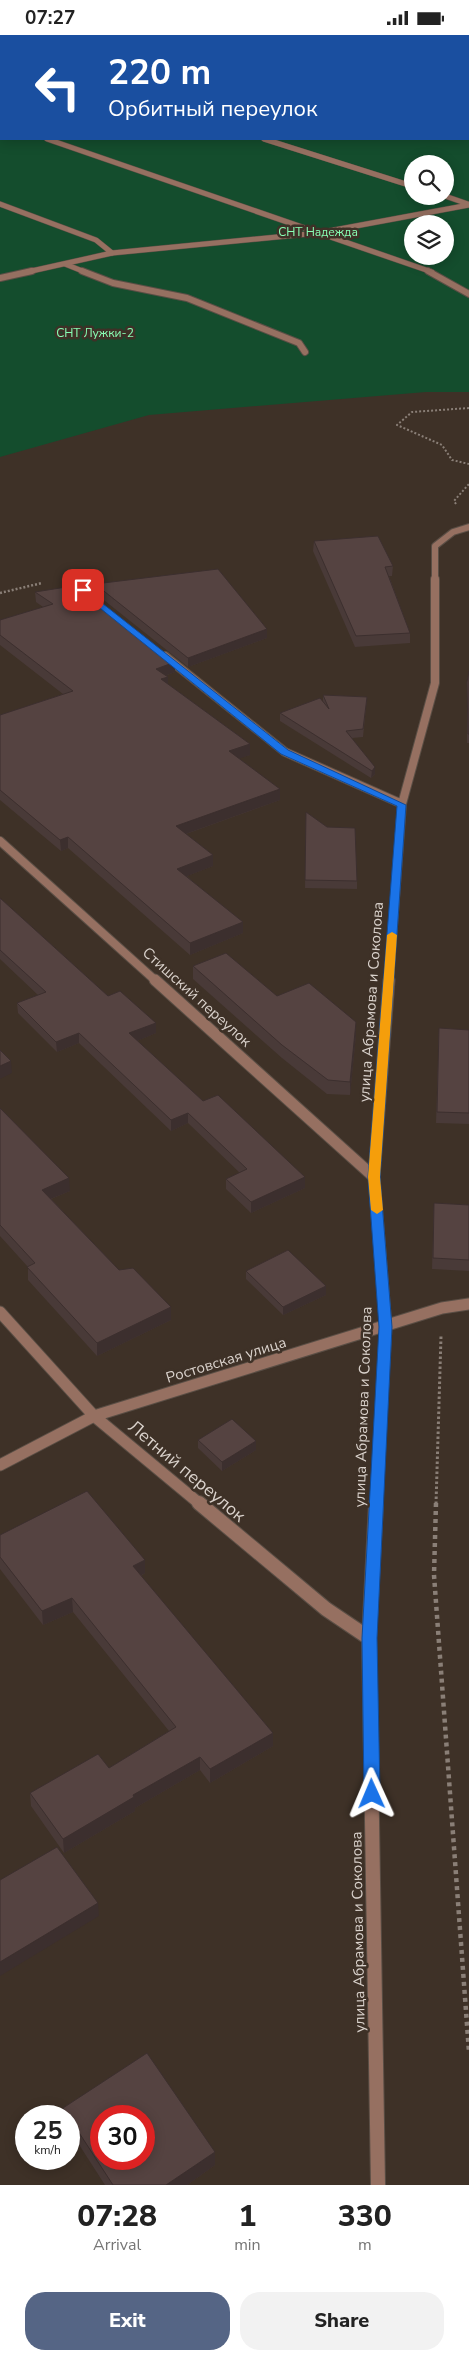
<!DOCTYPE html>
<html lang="en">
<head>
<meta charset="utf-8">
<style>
	body { margin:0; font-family:"Nunito Sans",sans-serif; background:#f2f2f2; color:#222; height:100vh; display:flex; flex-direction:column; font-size:19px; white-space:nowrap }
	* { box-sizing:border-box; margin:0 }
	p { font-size:16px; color:#767676 }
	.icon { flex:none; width:28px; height:28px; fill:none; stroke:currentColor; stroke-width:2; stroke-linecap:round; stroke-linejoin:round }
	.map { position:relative; height:2150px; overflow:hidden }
	.panel { display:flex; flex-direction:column; background:#fff; flex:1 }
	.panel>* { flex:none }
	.guide { position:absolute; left:0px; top:0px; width:470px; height:105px; box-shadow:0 2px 12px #0003; background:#1a4fa0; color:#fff; overflow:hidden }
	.controls { position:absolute; left:404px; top:120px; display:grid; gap:10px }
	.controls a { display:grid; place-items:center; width:50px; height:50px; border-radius:50%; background:#fff; box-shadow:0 2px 12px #0003; font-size:25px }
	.speed { position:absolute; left:15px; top:2070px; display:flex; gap:10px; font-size:25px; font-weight:700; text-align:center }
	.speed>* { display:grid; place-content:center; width:65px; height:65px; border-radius:50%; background:#fff; box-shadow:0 2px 12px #0003; line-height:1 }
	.speed small { font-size:12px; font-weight:400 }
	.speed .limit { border:8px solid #d22; background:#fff; color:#111 }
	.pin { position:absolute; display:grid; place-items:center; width:42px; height:42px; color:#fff; margin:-21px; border-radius:10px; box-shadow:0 2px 8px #0006 }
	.me { position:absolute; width:55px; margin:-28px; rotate:359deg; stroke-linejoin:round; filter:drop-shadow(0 0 4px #0008) }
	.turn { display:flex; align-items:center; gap:18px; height:105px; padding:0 25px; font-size:22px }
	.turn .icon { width:65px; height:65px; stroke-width:2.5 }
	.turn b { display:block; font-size:35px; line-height:42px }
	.eta { display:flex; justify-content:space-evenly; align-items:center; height:85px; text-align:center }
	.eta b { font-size:30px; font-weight:800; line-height:35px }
	.action { display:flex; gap:10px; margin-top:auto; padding:10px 25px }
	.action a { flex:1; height:58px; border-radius:20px; background:#556585; color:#fff; font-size:20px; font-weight:800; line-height:58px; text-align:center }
	.action a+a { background:#f2f2f2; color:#222 }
	.status { display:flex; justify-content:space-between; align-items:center; height:35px; padding:0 25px; background:#fff; direction:ltr }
	.status svg { height:14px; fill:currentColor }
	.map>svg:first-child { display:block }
</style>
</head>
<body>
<div class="status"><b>07:27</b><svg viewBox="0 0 49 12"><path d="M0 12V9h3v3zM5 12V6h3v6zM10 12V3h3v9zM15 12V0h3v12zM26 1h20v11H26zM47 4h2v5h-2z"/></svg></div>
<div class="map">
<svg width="469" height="2150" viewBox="0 0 469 2150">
	<rect width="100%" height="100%" fill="#3e3127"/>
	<!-- green -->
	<path fill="#144d2d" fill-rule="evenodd" d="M0,0h469v357h-43l-277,23 -149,42zM1,1h468v103h-468zM412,129h33v32h-33zM412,189h33v32h-33z"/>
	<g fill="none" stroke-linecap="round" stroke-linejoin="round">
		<!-- lane-far1 casing -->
		<g stroke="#5a4e45" stroke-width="6">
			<path id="lane-far1" d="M126,0l5,1
				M326,0l5,1
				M30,1l6,-1
				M47,104l385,133
				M264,104l148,47
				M445,161l23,8
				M112,218l206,-20 151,-28
				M65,229l20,8"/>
		</g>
		<!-- lane casing -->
		<g stroke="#5a4e45" stroke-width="8">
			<path id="lane" d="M82,236l31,12 74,15 112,45 6,9
				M428,236l41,23"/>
		</g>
		<!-- street-far4 casing -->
		<g stroke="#5a4e45" stroke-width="6">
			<path id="street-far4" d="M0,169l96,36 16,13
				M27,237l85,-19"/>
		</g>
		<!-- street-far3 casing -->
		<g stroke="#5a4e45" stroke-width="8">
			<path id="street-far3" d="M0,243l32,-7
				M67,543l3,2
				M435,545v-34l18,-14 16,-5"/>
		</g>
		<!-- street-far2 casing -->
		<g stroke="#5a4e45" stroke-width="10">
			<path id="street-far2" d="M68,544l19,15
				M165,621l120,96 117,52
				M0,806l156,140
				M389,946l13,-177 33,-121v-104"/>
		</g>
		<!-- street-far1 casing -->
		<g stroke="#5a4e45" stroke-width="13">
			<path id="street-far1" d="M155,945l219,197
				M0,1277l94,104 106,88
				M0,1430l94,-49 348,-108 27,-4
				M376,1469l10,-177 -12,-150 15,-197"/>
		</g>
		<!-- street casing -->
		<g stroke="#5a4e45" stroke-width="16">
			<path id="street" d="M199,1468l127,106 43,29
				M376,1468l-7,135 9,547"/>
		</g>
		<!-- path-far3 -->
		<path stroke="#8a7f77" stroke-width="2" stroke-dasharray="2 2" stroke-linecap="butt" d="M469,373l-57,4 -15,13 45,20 10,15 17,4
			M456,469l-2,-3 15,-17"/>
		<!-- path-far2 -->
		<path stroke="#8a7f77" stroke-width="2.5" stroke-dasharray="2 2" stroke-linecap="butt" d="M0,558l42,-10"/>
		<!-- path-far1 -->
		<path stroke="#8a7f77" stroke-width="3" stroke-dasharray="2.5 2.5" stroke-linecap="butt" d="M436,1469l5,-168"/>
		<!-- path -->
		<path stroke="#8a7f77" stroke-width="4.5" stroke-dasharray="4 4" stroke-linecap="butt" d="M436,1468l-2,72 35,477"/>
		<!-- lane-far1 -->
		<use href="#lane-far1" stroke="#967061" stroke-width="5"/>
		<!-- lane -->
		<use href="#lane" stroke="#967061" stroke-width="6"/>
		<!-- street-far4 -->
		<use href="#street-far4" stroke="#967061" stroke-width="5"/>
		<!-- street-far3 -->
		<use href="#street-far3" stroke="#967061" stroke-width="6"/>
		<!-- street-far2 -->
		<use href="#street-far2" stroke="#967061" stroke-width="8"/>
		<!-- street-far1 -->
		<use href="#street-far1" stroke="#967061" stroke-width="11"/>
		<!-- street -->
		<use href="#street" stroke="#967061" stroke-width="14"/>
	</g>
	<!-- wall -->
	<path fill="#493a38" d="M314,506l79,25 -1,10h-3l21,57v10l-55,4 -42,-96z
		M95,549l172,45v9l-79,29 -93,-74z
		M35,557l140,80 -10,4 3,8 82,60v11l-11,3 41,42 -94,34 27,21v11l-26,10 56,57 -53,22 -122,-107 -7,3 -61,-51v-85l63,-21 -63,-49v-25l43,-13 -7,-5z
		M469,636v72h-2v-52z
		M323,660l44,2 -4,40 -11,1 23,36 -4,4 -91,-57v-8l43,-11z
		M306,777l21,15 30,54v8l-52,-1z
		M0,863l108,98 48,27v10l-19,8 66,60 102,87 -54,25 -25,-24v-10l14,-6 -52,-50 -17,8 -92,-88 -22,9 -39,-39 -1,-10 21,-8 -38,-36z
		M193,931l84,30 79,39 -6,60 -23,-1 -45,-36 -89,-79z
		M439,993l30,2v94l-33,-1z
		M0,1073l70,83 -19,8 68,71 52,50 -74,36 -69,-76v-13l-28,-31z
		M434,1168l35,2v66l-37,-2z
		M246,1236l80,15v9l-43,20 -37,-36z
		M198,1405l58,1v9l-34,21 -24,-23z
		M0,1500l145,25v13l-4,3 132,157v13l-63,37 -10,-13 -65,38v3l-71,42 -33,-47 -1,-13 79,-25 60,-37 -96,-119 -30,13 -43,-56z
		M63,2073l152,44v13l-28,20h-82l-36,-56v-13h-5z"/>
	<!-- shaded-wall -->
	<path fill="#3c2f2e" d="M267,594v9l-79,29v-9z
		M175,627v10l-19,7v-10z
		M168,642v11l-7,-9z
		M250,709v11l-21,7v-11z
		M375,732v7l-4,4 1,-7z
		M280,754v11l-103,37 -1,-11z
		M68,802v11l-7,3 -1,-11z
		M213,820v11l-36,14v-11z
		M243,887v11l-53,22v-12z
		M356,987v13l-6,60v-13z
		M156,988v10l-26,11 -1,-11z
		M79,998v10l-22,9 -1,-10z
		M11,1026l1,12 -12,6v-13z
		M188,1078v10l-17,8v-11z
		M305,1142v11l-54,25v-11z
		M69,1143l1,13 -27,11 -1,-12z
		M326,1251v9l-43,20v-8z
		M171,1272v13l-74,36v-13z
		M256,1406v9l-34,21v-9z
		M145,1525v13l-12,7v-14z
		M72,1563l1,14 -30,13 -1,-14z
		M273,1698v13l-63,37v-14z
		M200,1722v13l-65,38v3l-71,42 -1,-14 70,-44z
		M98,1868l1,13 -99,60v-14z
		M215,2117v13l-28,20h-21z"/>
	<!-- building -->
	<path fill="#554341" stroke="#3c2f2e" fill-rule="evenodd" d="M378,501l15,30 -8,1 25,66 -54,3 -42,-95z
		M218,534l49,60 -79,29 -93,-74z
		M79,550l96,77 -19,7 12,8 -7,2 89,65 -21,7 51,38 -104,37 37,29 -36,14 66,53 -53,21 -122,-106 -8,3 -60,-50v-75l73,-24 -73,-56v-15l53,-16 -18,-12z
		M469,636v63h-1l-1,-52z
		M323,660l44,2 -4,32 -17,2 29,36 -3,4 -92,-58 40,-15 9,11z
		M306,777l21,15 28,1 2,53 -52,-1z
		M0,863l108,98 12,-5 36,32 -27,10 74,68 15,-6 87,82 -54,25 -25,-23 21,-10 -59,-56 -17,7 -92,-87 -23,9 -39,-39 29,-11 -46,-42z
		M226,918l51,43 32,-13 47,39 -6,60 -22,-2 -46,-35 -89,-79z
		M439,993l30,2v83l-32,-1z
		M0,1015l11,11 -11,5z
		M0,1073l69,70 -27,12 77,80 14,-2 38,39 -74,36 -70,-76 8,-4 -35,-38z
		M434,1168l35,2v55l-36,-2z
		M288,1215l38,36 -43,21 -37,-36z
		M232,1384l24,22 -34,21 -24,-22z
		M87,1456l58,69 -12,6 140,167 -63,36 -10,-12 -67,38 1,2 -71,42 -33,-46 68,-39 11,14 67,-41 -104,-129 -30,13 -42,-54v-22z
		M57,1812l41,56 -98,59v-82z
		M147,2018l68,99 -49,33h-53l-50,-77zM101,2081h43v43h-43z"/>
	<!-- route -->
	<path fill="#1a73e8" stroke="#114b97" d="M83,553l205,162 118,55 -26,372 12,150 -15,311 3,156 -3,5 -5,2 -6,-2 -2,-5 -2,-156 17,-311 -11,-150 29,-371 -116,-52 -201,-162 -1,-2z"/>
	<!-- slow -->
	<path fill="#f59e0b" d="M392,897l5,3 -17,242 3,33 -6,4 -6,-4 -3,-33 19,-242z"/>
	<g text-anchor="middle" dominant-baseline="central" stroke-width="5" stroke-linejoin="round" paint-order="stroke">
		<!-- far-park labels -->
		<g font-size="12" fill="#88feb4" stroke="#3e3127">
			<text x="318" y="197">СНТ Надежда</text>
			<text x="95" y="298">СНТ Лужки-2</text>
		</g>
		<!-- street labels -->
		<g font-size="15" fill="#dad2cc" stroke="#3e3127">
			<text transform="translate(197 962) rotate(42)">Стишский переулок</text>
			<text transform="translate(371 967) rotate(-86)">улица Абрамова и Соколова</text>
			<text transform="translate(226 1325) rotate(-17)">Ростовская улица</text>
			<text transform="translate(363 1372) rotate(-88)">улица Абрамова и Соколова</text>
			<text transform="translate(358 1897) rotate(-91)">улица Абрамова и Соколова</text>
		</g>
		<!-- near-street labels -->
		<g font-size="18" fill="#dad2cc" stroke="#3e3127">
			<text transform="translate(187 1436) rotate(40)">Летний переулок</text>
		</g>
	</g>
</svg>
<div class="controls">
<a><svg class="icon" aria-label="search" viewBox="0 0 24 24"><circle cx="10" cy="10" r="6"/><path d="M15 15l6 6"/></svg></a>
<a><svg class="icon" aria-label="layers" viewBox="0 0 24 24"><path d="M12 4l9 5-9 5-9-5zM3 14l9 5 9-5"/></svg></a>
</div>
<div class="speed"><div>25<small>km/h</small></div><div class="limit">30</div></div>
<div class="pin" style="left:83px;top:555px;background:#d93025"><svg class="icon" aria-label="arrive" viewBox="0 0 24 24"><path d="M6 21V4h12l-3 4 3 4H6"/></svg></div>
<svg class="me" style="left:372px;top:1759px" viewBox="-20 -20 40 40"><path d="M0-17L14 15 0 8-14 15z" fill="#1a73e8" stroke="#fff" stroke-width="4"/></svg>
<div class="guide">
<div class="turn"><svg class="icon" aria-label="left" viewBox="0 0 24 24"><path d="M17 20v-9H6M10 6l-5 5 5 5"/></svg><div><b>220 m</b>Орбитный переулок</div></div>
</div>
</div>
<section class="panel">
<div class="eta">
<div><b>07:28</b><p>Arrival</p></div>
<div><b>1</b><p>min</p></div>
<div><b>330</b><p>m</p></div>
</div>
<div class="action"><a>Exit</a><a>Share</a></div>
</section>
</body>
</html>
